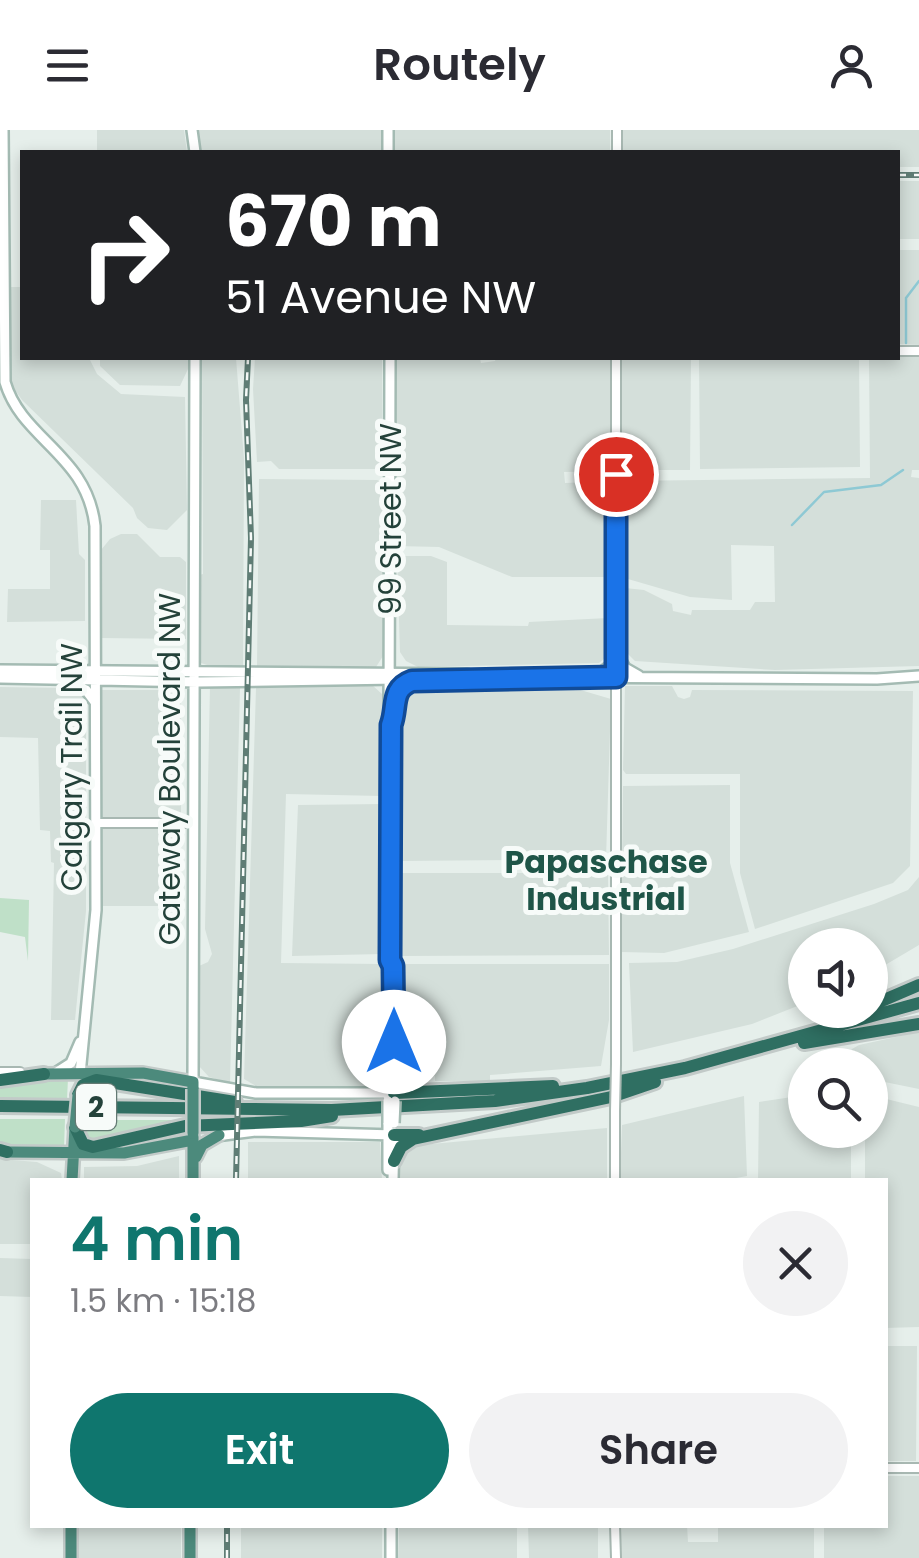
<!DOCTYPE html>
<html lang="en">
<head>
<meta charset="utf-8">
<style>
	body { margin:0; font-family:Poppins,sans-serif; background:#f2f2f3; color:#2b2b33; height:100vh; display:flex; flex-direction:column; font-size:38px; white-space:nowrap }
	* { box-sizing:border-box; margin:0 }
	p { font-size:32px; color:#7c7c81 }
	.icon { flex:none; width:55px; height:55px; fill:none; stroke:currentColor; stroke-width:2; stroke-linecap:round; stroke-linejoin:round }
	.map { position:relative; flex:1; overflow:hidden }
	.side { position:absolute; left:30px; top:1048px; width:858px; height:350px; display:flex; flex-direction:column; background:#fff; border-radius:0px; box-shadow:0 5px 15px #0003 }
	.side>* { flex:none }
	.guide { position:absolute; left:20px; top:20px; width:880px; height:210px; border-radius:0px; box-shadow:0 5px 15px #0003; background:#202124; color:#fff; overflow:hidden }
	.buttons { position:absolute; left:788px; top:798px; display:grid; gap:20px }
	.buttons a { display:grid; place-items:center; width:100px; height:100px; border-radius:50%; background:#fff; box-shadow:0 5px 15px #0003; font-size:50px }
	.pin { position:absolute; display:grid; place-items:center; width:85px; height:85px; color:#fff; margin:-42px; border:5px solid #fff; border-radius:50%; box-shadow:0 2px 10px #0007 }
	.me { position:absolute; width:110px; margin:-55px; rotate:0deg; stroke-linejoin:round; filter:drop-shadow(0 0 8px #0008) }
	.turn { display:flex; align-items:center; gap:35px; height:210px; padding:0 40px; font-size:45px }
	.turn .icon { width:130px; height:130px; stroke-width:2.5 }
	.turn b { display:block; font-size:70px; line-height:85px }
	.round { display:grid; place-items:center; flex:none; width:105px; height:105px; border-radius:52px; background:#f2f2f3 }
	.headline { display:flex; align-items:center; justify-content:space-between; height:170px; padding:0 40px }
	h1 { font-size:60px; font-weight:600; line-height:75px; color:#0f766e }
	.cta { display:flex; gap:20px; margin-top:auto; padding:20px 40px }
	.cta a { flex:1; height:115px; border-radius:60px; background:#0f766e; color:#fff; font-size:40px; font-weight:600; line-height:115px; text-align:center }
	.cta a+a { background:#f2f2f3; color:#2b2b33 }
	header { display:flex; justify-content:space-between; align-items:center; height:130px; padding:0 40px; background:#fff; font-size:45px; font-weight:600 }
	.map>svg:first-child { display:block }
</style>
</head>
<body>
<header><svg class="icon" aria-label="menu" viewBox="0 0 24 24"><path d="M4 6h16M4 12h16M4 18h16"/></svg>Routely<svg class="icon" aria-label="person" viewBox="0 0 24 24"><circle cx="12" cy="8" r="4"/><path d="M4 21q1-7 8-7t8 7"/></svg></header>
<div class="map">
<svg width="919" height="1428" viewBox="0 0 919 1428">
	<rect width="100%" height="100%" fill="#e6efeb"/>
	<!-- built -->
	<path fill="#d4dfda" d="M97,0h87l3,22h-90z
		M197,0h185l1,22h-184z
		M395,0h215v22h-215z
		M623,0h296v37h-21v-15h-275z
		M898,51h21v58h-21z
		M898,120h21v95l-21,-1z
		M8,157h14v71h67l8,16 24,20 64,3 2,113 -20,20 -19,-2 -11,-10 -4,-10 -111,-108 -12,-17z
		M919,226v114h-7l-1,7 8,1v188l-144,4 -140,-9 -9,-9 -1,-64 19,2 28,14 1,7 18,4 1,-5h58l5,-8h20l-1,-56 -43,-1 1,55 -42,-3 -69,-20 1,-96 248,-3 -1,-120z
		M100,228h88v11l-8,17 -60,-1 -20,-19z
		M202,228h34l8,101 -1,208 -33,-1 -9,-3 -2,-7v-81l4,-1z
		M255,228h127v111h-103l-8,-8 -14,1 -4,-73z
		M395,228h85l1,5 14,-2 1,-3h114v113l-46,1 1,11 45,-2 1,89 -5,7h-94l-73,-30 -42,-1z
		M621,228h70l-1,112h-69z
		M699,228h160l1,109 -160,2z
		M259,349l118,1 7,3 -1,173 -7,11 -15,3 -104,-2z
		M41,370h35l3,54 6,6v61l-78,1 1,-33h42v-39h-10z
		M121,404h16l23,23h20l6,5v77l-86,-1 1,-88 9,-11z
		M431,426l16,6v63l81,1 1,-4 79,-4 -2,39 -7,6 -181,4 -12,-6 -6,-9 -3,-96z
		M372,555l10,9 2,25 -2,77 -96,-2 -5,169 101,1 -2,112 -10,12 -114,-2 -12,-7 12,-391z
		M210,556l30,2 -10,395 -21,-6 -10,-11v-100l9,-4 4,-8 -7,-25z
		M625,556h47l6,11 6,2 6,-2 2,-7 221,1 -3,175 -17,17 -138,46 -15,-56v-99h-114l-3,-4z
		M0,557l69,1 17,10v213l-11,109h-24l3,-157 -3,-1 -1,-31 -10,-1 -2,-92 -38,-1z
		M407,557l170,2 34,10 -5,160 -207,2 2,-166z
		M102,560h79v130l-79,-1z
		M730,655v78l19,69 -85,21 -43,-1 2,-166z
		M383,674l-1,150 -90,2 6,-151z
		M102,698h78l1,78h-79z
		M399,743h209l1,82 -208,1 -4,-3z
		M919,747v68l-49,29v-29h-65v58l-53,21 -119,28 -4,-89 48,-1 56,-13 141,-45 34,-14z
		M399,834h210v56l-8,46 -111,9v6h-55v-5l-30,2 -4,-4z
		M919,902v57l-49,-10v-14l-26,-2 8,-14 7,-4z
		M805,965v35h46v50h-93l1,-78z
		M870,965l49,12v220l-34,1v-148h-20v-50h5z
		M744,966l3,80 -22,4h-105l2,-55z
		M607,998v52h-207l-1,-22 11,-12z
		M248,1012h132l2,38h-134z
		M179,1026v24h-95v-13l53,-1z
		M0,1029l37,3 24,11 1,7h-30v64h-32z
		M0,1128l32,1v38l-32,-1z
		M885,1216h32l-1,115h-31z
		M885,1346h34v82h-95v-33h61z
		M78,1395h103v33h-103z
		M241,1395h141v33h-141z
		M399,1395h118v33h-119z
		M528,1395h70v33h-69z
		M621,1395h66l1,17h30v-17h96v33h-193z"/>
	<!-- green -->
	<path fill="#bfe0c8" d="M0,768l29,2 -1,61 -3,-24 -25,-5z
		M68,948l-1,22 -67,-2v-16z
		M0,989h65l-1,30 -64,-2z
		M81,990h100l1,3 -93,21 -11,-13z"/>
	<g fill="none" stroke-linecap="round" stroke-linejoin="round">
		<!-- stream -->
		<path stroke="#8ec9d4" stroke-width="2.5" d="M906,213v-45l13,-17
			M792,395l32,-33 57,-7 22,-15"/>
		<!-- tertiary casing -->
		<g stroke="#a8b8b2" stroke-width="12">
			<path id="tertiary" d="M617,0v22
				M898,221h21
				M616,228v706
				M96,693h97
				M0,942h20
				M615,1050v-69
				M885,1338h34
				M615,1395l1,33"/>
		</g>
		<!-- secondary casing -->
		<g stroke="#a4bbb3" stroke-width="14">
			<path id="secondary" d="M3,0l2,252c17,58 82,72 90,144l1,384 -16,164
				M192,0l3,22
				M388,22v-22
				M195,228l-2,724 63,11h138
				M616,522l9,16 14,8
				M0,540l467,4
				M597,546l14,-11 5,-13
				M0,548l198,4 335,-5 344,2 42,-3
				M69,554l17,6 9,12
				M389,593l1,-365
				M390,830l3,6 1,130
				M57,942l14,-9 9,-21
				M388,966l3,-371 3,-31 -4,-13
				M388,993v47
				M216,1006l40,-5 138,4
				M393,1050l1,-47
				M391,1395v33"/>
		</g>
		<!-- trunk casing -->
		<g stroke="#c2cac8" stroke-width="16">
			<path id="trunk" d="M44,944l99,-1 50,9v7
				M7,1022l117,1 69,-13
				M196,1027l6,-12 17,-10
				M72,1050l3,-53
				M193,1050v-43
				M71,1428v-33
				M190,1428v-33"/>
		</g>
		<!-- motorway casing -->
		<g stroke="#c2cac8" stroke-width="18">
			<path id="motorway" d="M870,876l49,-21
				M833,889l26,-9
				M804,913l115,-19
				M394,928l6,22 17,10
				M0,950l44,-6
				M394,963l159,-7
				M78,965l5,-10 13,-5 139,22
				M0,976l332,4 163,-9 92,-13 98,-20 234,-65
				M75,997l8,17 10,3 92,-21 116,-5 31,-5
				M394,1005h25
				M0,1020l7,2
				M394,1031l7,-14 12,-8 198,-42 44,-15"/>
		</g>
		<!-- tertiary -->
		<use href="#tertiary" stroke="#fff" stroke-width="8"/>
		<!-- secondary -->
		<use href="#secondary" stroke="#fff" stroke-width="9"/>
		<!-- trunk -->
		<use href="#trunk" stroke="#4c8a7c" stroke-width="11"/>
		<!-- motorway -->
		<use href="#motorway" stroke="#2f6f62" stroke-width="12"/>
		<!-- rail casing -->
		<g stroke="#5f7d75" stroke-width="6">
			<path id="rail" d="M898,45h21
				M236,1050l15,-642 -5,-138 2,-42
				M227,1428v-33"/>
		</g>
		<!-- rail -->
		<use href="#rail" stroke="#f7fbf9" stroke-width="2.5" stroke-dasharray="8" stroke-linecap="butt"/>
		<!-- tertiary-bridge casing -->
		<g stroke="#a8b8b2" stroke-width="12" stroke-linecap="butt">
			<path id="tertiary-bridge" d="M615,981l1,-47"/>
		</g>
		<!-- secondary-bridge casing -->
		<g stroke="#a4bbb3" stroke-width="14" stroke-linecap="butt">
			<path id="secondary-bridge" d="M388,993v-22
				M394,993l1,-22"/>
		</g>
		<!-- trunk-bridge casing -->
		<g stroke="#c2cac8" stroke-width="16" stroke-linecap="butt">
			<path id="trunk-bridge" d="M75,997l3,-32
				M193,1003v-44"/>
		</g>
		<!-- tertiary-bridge -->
		<use href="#tertiary-bridge" stroke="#fff" stroke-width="8"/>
		<!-- secondary-bridge -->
		<use href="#secondary-bridge" stroke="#fff" stroke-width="9"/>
		<!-- trunk-bridge -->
		<use href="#trunk-bridge" stroke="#4c8a7c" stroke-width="11"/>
	</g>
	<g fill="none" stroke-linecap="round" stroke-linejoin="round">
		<!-- route casing -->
		<g stroke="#114b97" stroke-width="25">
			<path id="route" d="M394,912l-1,-76 -3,-6 1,-235c7,-18 -1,-36 21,-44l204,-4v-203"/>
		</g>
		<!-- route -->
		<use href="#route" stroke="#1a73e8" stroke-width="18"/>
	</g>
	<g text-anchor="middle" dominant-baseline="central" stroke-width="10" stroke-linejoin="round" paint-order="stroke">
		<!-- shield labels -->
		<rect fill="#f7fbf9" stroke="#637a73" stroke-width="2.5" x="76" y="954" width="40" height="46" rx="8"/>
		<g font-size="28" font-weight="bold" fill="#24423a">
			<text x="96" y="977">2</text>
		</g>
		<!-- street labels -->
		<g font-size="30" fill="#24423a" stroke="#f7fbf9">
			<text transform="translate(390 389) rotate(-90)">99 Street NW</text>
			<text transform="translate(71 637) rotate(-90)">Calgary Trail NW</text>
			<text transform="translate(169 639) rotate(-90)">Gateway Boulevard NW</text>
		</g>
		<!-- neighbourhood labels -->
		<g font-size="32" font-weight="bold" fill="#1f5548" stroke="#f7fbf9">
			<text x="606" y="731">Papaschase<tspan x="606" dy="37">Industrial</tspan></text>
		</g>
	</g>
</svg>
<div class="buttons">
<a><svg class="icon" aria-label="sound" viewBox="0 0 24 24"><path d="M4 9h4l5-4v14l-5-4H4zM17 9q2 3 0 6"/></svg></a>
<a><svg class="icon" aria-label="search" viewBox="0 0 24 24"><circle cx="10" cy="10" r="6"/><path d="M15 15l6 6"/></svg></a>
</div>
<div class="pin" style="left:616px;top:344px;background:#d93025"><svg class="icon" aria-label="arrive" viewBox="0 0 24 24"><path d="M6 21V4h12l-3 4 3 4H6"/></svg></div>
<svg class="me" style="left:394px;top:912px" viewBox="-20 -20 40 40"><circle r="19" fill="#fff"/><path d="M0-13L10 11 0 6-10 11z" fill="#1a73e8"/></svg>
<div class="guide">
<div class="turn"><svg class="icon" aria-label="right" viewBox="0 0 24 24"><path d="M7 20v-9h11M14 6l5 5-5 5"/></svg><div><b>670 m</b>51 Avenue NW</div></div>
</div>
<section class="side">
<div class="headline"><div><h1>4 min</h1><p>1.5 km · 15:18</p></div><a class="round"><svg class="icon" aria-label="close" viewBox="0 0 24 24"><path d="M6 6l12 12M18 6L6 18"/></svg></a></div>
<div class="cta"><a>Exit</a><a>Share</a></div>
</section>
</div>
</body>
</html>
